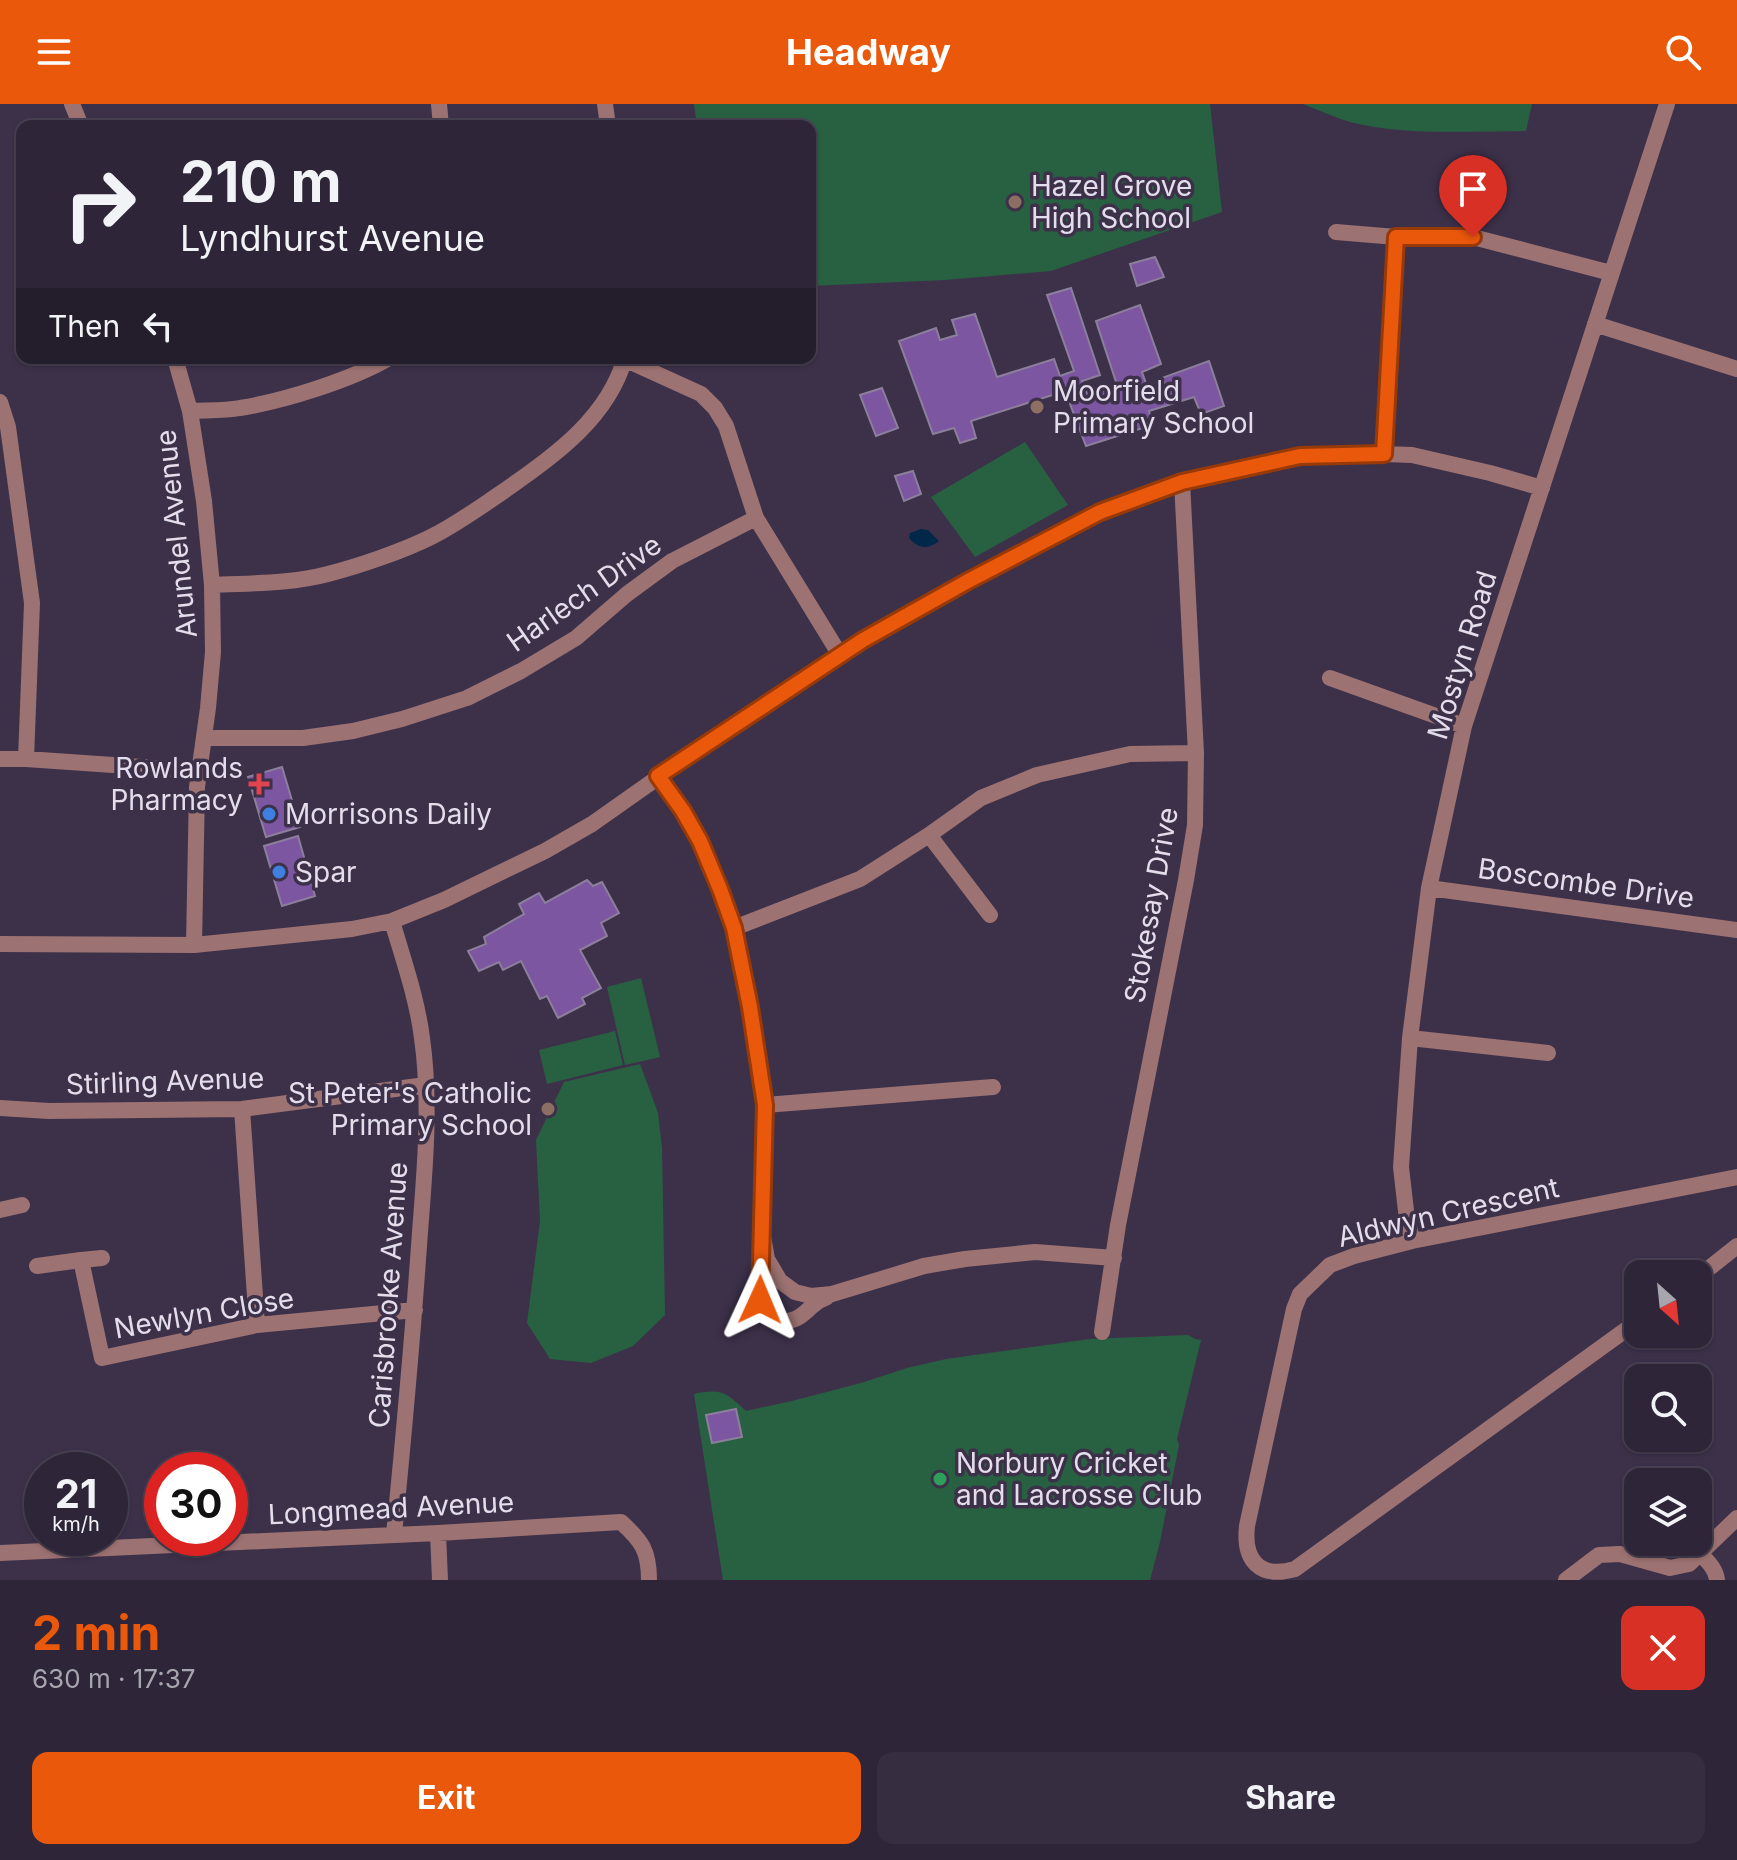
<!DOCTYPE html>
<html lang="en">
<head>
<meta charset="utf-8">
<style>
	body { margin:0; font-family:Inter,sans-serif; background:#362d40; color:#f1f3f6; height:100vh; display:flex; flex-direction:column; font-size:30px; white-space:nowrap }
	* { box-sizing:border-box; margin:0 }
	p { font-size:26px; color:#a7a5ae }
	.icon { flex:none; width:44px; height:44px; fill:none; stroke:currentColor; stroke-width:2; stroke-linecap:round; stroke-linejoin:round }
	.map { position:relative; height:1476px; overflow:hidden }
	.panel { display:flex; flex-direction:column; background:#2e2538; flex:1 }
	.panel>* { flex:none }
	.guide { position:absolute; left:16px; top:16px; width:800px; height:244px; border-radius:16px; box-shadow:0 2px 6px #0004,0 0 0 2px #494253; background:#2e2538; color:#f1f3f6; overflow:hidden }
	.needle { width:52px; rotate:153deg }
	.controls { position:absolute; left:1624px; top:1156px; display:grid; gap:16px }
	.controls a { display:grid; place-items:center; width:88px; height:88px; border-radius:16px; background:#2e2538; box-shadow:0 2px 6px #0004,0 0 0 2px #494253; font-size:40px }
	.speed { position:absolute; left:24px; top:1348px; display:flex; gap:16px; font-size:40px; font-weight:700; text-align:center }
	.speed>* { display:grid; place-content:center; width:104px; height:104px; border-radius:50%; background:#2e2538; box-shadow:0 2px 6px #0004,0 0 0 2px #494253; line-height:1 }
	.speed small { font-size:20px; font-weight:400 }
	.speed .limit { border:12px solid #d22; background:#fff; color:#111 }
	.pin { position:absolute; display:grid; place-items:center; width:68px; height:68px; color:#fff; margin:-82px -34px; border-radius:50% 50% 50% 0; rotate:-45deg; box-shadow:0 0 8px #0007 }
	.pin .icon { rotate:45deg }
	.me { position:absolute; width:88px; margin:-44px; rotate:1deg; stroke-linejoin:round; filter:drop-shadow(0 0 6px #0008) }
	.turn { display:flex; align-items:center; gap:28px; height:168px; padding:0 32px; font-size:36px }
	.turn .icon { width:104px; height:104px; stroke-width:2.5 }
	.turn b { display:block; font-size:56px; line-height:68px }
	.then { display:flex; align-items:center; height:76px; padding:0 32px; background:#0003; gap:16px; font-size:30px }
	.round { display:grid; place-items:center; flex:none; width:84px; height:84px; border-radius:16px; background:#362d40 }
	.summary { display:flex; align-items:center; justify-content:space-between; height:136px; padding:0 32px }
	h1 { font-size:48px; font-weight:700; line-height:60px; color:#ea580c }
	.action { display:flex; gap:16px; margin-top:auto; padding:16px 32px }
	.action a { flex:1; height:92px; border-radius:16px; background:#ea580c; color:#fff; font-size:32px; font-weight:700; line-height:92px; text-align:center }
	.action a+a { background:#362d40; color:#f1f3f6 }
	header { display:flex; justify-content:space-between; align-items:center; height:104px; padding:0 32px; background:#ea580c; color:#fff; font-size:36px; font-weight:700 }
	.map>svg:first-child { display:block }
</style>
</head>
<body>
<header><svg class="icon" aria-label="menu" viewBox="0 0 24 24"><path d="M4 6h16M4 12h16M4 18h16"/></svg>Headway<svg class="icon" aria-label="search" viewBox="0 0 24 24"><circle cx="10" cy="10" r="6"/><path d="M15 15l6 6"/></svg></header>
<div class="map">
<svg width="1737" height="1476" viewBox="0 0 1737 1476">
	<rect width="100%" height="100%" fill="#3d314a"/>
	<!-- green -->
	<path fill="#286142" d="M694,0h516l12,108 -171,59 -106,9 -135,6v-160h-113z
		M1303,0h229l-6,27c-55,0 -122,5 -176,-9 -16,-5 -31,-12 -47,-18z
		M1025,338l43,63 -93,52 -44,-60z
		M641,874l19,79 -35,8 -18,-78z
		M615,927l8,34 -76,19 -8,-34z
		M640,960l18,49 4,35 3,167 -32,31 -42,17 -41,-4 -23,-36 13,-102 -4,-81 28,-58z
		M1188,1231l7,4 6,1 -24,99 2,6 -19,97 -10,38h-427l-29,-186c29,-6 32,-1 52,17l46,-10 69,-18 46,-15 39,-9 144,-20z"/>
	<!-- water -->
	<path fill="#012848" d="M921,425l7,1 11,11c-12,9 -20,8 -30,-3l1,-5z"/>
	<!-- building -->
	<path fill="#7c56a1" stroke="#8c7f9c" stroke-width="2" d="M1155,153l9,20 -27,9 -7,-22z
		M1071,184l29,87 -18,6 6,14 29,-10 -21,-64 44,-16 21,59 -19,8 10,28 18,-5 -8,-17 47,-17 15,45 -23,8 -7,-17 -45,14 3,14 -66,21 -21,-55 -94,30 5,17 -16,5 -6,-15 -21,6 -34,-93 37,-13 4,12 17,-5 -5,-15 23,-6 22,63 57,-18 6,17 14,-5 -27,-76z
		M882,284l16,40 -22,8 -16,-41z
		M913,367l8,23 -17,7 -9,-25z
		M282,663l18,60 -34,10 -18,-60z
		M298,732l17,60 -33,10 -18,-60z
		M587,776l6,6 9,-4 17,31 -18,10 6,13 -27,14 21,38 -19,10 3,6 -27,14 -11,-22 -7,3 -19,-38 -18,9 -4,-8 -20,9 -11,-20 18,-7 -2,-7 40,-23 -5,-10 20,-11 6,10z
		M736,1305l6,28 -30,6 -6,-28z"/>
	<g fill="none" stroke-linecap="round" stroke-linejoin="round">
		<!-- minor -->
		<path stroke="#9d7272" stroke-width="16" d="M72,0l9,22
			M439,0l2,22
			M605,0l3,22
			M1336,128l60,5h77l138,36
			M1595,220l142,45
			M175,254l15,53 14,90 8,84 1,67 -5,56 -11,79 -3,158
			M624,255l77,35 14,14 11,18 30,92 84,137
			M0,298l8,25 24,176 -6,156
			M190,307c16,-1 34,0 50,-3 44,-7 111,-28 149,-50
			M1384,350l12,-217
			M212,481c39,-2 78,-1 116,-11 31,-8 75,-23 103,-37 26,-13 49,-30 73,-46 49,-35 103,-71 121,-133
			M1330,574l134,48
			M204,634h99l50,-7 49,-12 65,-21 54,-27 55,-33 51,-44 45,-33 84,-43
			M0,655h26l174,12
			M658,672l25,35 17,30 34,87 16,79 15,98 -3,126 5,28 13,22 15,11 16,4 21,-2 92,-28 41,-7 70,-7 79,6
			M929,731l61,80
			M1429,784l308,42
			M392,817c11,38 25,77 30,117 9,64 3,130 -2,194 -7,101 -16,201 -26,302
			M734,824l126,-49 69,-44 52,-37 56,-23 93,-21 66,-1
			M0,840l194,1 158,-16 40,-8 52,-21 101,-49 47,-27 115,-81 156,-103 105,-59 132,-69 82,-30 118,-26 84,-2 28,1 78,18 52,15
			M1410,934l138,15
			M765,1001l228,-18
			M0,1004l49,3 193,-2 184,-24
			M242,1005l15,216
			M0,1106l22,-5
			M1412,1137l-6,-30 -5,-44 9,-129 19,-150 35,-162 203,-622
			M762,1145l-2,51c6,16 18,26 35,19 8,-3 14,-11 21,-16 3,-3 8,-4 11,-6
			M81,1156l21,-2
			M37,1162l44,-6 21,98 155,-33 158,-15
			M1698,1173l39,-31
			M1638,1217l-343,248c-35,10 -52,-8 -48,-43l47,-217 6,-15 30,-29 24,-9 58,-15 325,-64
			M1102,1228l16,-107 68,-345 9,-55 1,-72 -14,-271
			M438,1429l2,47
			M0,1449l438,-20 183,-11c21,19 28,29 28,58
			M1701,1450c7,8 15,15 16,26
			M1566,1476l33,-25 21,-1 50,14 19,-4 48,-46"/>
	</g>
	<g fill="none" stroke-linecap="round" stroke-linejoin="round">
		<!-- route casing -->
		<g stroke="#983908" stroke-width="20">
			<path id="route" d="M760,1196l5,-195 -15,-98 -16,-79 -14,-39 -20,-48 -17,-30 -25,-35 205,-136 105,-59 132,-69 82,-30 118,-26 84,-2 12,-217h77"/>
		</g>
		<!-- route -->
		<use href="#route" stroke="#ea580c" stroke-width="14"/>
	</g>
	<!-- markers -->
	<g fill="#8d6e63" stroke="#3d314a" stroke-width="3">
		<circle cx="1015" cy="98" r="8"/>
		<circle cx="1037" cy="303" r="8"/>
		<circle cx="548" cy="1005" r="8"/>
	</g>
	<path fill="#e0444e" stroke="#3d314a" stroke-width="3" d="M255 668h8v8h8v8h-8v8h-8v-8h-8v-8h8z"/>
	<g fill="#3f7fe0" stroke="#3d314a" stroke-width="3">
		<circle cx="269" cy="710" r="8"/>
		<circle cx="279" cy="768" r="8"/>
	</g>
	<circle fill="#2e9e5b" stroke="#3d314a" stroke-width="3" cx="940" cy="1375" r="8"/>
	<g text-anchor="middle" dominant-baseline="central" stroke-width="7" stroke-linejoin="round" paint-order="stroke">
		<!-- poi labels -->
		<g font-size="28" fill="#e4ddec" stroke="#3d314a" text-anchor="start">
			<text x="1031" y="82">Hazel Grove<tspan x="1031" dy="32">High School</tspan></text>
			<text x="1053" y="287">Moorfield<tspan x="1053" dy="32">Primary School</tspan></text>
			<text x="243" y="664" text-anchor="end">Rowlands<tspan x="243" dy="32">Pharmacy</tspan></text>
			<text x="285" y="710">Morrisons Daily</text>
			<text x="295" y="768">Spar</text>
			<text x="532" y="989" text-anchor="end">St Peter's Catholic<tspan x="532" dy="32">Primary School</tspan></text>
			<text x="956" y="1359">Norbury Cricket<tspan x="956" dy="32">and Lacrosse Club</tspan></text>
		</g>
		<!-- street labels -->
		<g font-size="28" fill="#e4ddec" stroke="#3d314a">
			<text transform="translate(176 430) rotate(-96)">Arundel Avenue</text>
			<text transform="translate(584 489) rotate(-35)">Harlech Drive</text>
			<text transform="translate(1462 551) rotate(-73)">Mostyn Road</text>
			<text transform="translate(1586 779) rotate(8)">Boscombe Drive</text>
			<text transform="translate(1151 801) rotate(-80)">Stokesay Drive</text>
			<text transform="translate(165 977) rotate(-2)">Stirling Avenue</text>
			<text transform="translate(1448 1108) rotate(-13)">Aldwyn Crescent</text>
			<text transform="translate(388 1191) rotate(-86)">Carisbrooke Avenue</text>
			<text transform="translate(204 1209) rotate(-10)">Newlyn Close</text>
			<text transform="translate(391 1404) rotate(-3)">Longmead Avenue</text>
		</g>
	</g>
</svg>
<div class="controls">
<a><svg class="needle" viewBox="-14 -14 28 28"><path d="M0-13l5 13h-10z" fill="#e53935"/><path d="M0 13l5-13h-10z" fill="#a7a5ae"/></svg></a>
<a><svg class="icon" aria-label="search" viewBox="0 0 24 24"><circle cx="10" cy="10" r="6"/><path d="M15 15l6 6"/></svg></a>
<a><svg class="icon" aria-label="layers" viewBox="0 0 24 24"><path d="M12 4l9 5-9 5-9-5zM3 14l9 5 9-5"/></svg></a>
</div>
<div class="speed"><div>21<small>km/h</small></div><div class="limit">30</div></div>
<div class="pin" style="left:1473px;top:133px;background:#d93025"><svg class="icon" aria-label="arrive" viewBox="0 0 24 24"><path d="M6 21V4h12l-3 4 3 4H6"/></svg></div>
<svg class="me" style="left:760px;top:1196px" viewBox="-20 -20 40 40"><path d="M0-17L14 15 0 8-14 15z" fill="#ea580c" stroke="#fff" stroke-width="4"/></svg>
<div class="guide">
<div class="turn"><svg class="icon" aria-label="right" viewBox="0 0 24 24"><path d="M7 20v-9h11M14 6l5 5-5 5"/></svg><div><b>210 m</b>Lyndhurst Avenue</div></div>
<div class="then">Then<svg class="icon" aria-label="left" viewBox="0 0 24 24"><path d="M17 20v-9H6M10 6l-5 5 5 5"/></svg></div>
</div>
</div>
<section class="panel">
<div class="summary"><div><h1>2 min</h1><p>630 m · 17:37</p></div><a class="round" style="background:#d93025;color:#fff"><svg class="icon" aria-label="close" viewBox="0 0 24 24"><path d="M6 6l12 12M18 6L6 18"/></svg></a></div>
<div class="action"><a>Exit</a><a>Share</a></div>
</section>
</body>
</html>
